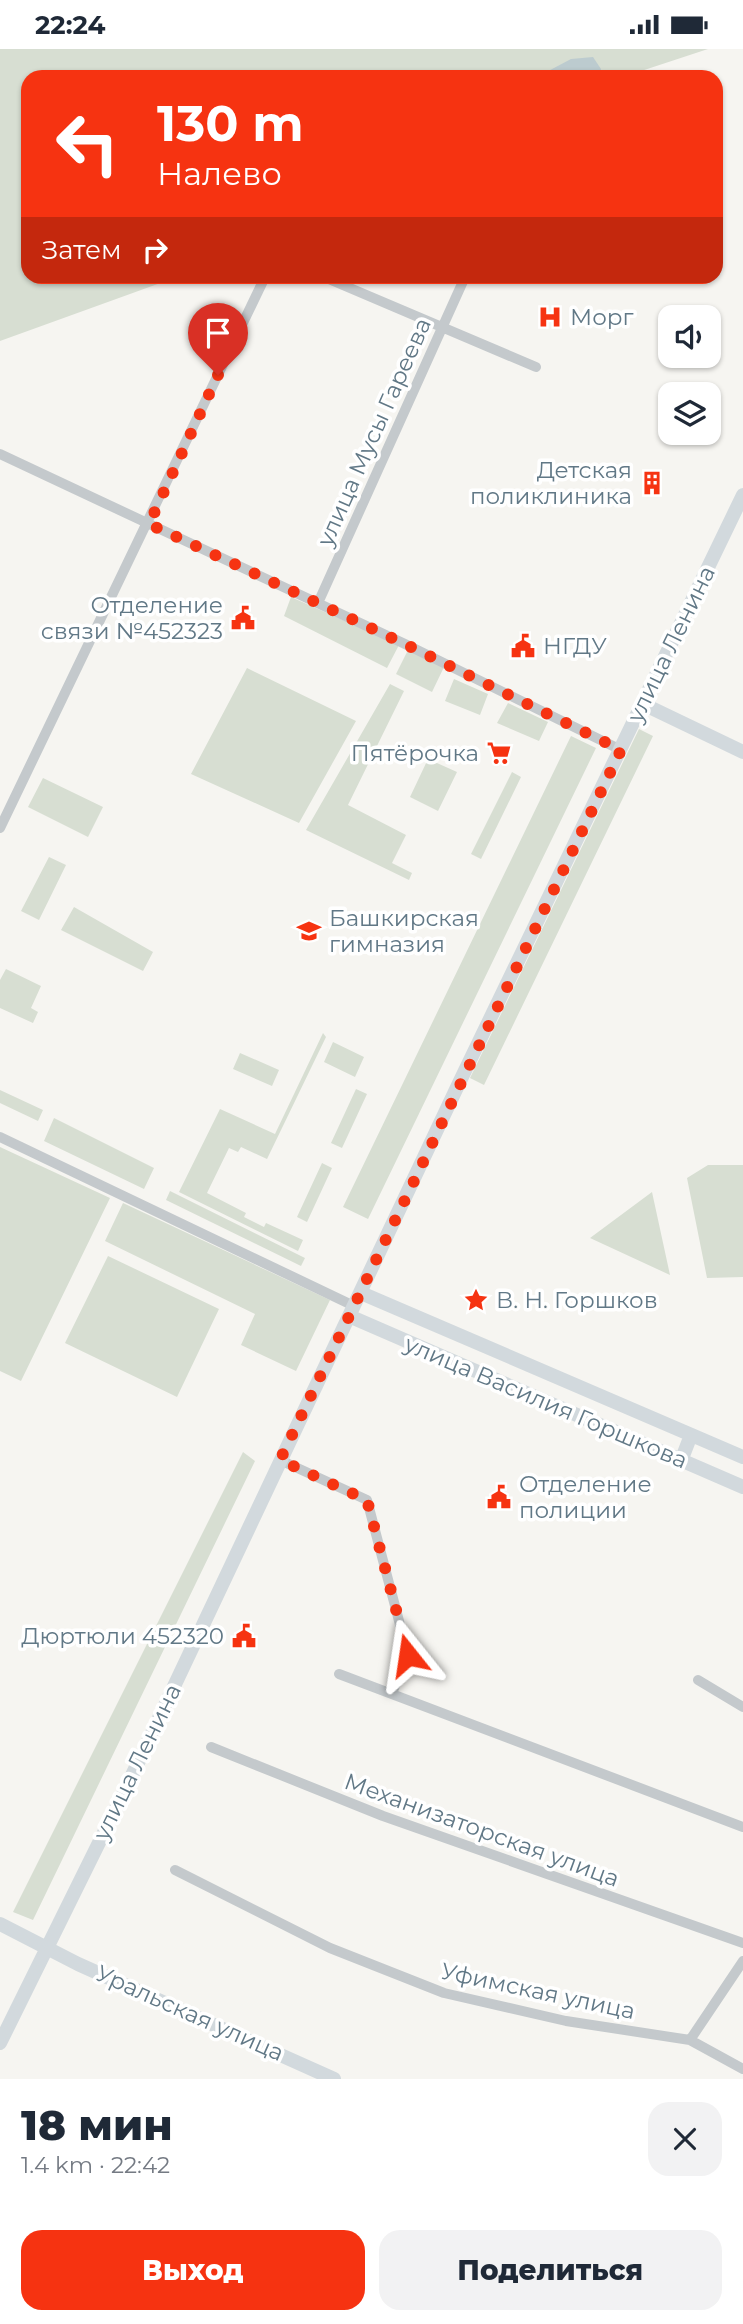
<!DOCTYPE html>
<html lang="ru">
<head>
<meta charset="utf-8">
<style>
	body { margin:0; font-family:Montserrat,sans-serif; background:#f2f2f3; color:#1f2937; height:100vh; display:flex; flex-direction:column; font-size:26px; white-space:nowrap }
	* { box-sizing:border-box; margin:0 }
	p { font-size:23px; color:#747a83 }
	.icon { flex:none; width:38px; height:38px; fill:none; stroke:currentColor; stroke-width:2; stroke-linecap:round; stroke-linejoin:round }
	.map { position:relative; height:2030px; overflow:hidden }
	.panel { display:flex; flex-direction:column; background:#fff; flex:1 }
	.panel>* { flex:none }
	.guide { position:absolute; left:21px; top:21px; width:702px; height:214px; border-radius:21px; box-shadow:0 2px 5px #0004; background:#f63311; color:#fff; overflow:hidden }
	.controls { position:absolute; left:658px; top:256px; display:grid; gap:14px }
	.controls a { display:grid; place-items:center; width:63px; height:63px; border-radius:14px; background:#fff; box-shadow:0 2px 5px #0004; font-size:35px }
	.pin { position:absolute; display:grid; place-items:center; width:60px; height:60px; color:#fff; margin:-72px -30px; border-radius:50% 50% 50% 0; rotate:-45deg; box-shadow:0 0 7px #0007 }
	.pin .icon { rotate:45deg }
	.me { position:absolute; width:77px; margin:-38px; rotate:345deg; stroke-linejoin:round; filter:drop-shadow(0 0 5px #0008) }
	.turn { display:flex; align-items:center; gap:24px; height:147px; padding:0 21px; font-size:32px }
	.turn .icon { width:91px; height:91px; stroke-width:2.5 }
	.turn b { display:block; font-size:49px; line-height:60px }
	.then { display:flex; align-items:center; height:66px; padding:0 21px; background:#0003; gap:14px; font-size:26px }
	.round { display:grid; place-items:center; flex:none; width:74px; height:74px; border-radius:21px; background:#f2f2f3 }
	.head { display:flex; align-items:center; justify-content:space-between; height:119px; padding:0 21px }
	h1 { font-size:42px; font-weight:800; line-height:52px }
	.action { display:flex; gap:14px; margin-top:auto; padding:14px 21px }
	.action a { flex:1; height:80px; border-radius:21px; background:#f63311; color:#fff; font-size:28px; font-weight:800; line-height:80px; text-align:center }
	.action a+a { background:#f2f2f3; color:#1f2937 }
	.status { display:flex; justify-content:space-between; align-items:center; height:49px; padding:0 35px; background:#fff; direction:ltr }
	.status svg { height:19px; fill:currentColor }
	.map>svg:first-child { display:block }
</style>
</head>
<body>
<div class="status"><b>22:24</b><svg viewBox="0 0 49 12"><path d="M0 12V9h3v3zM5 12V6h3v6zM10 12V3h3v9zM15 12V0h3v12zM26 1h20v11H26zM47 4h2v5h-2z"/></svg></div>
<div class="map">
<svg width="743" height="2030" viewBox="0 0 743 2030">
	<rect width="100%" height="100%" fill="#f6f5f1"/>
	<!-- green -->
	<path fill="#d7ded2" d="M0,0h708l-85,28h-595v200h149l-177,64z
		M291,548l108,48 -12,23 -103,-52z
		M408,601l36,17 -12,25 -36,-18z
		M247,619l109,53 -57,102 -108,-49z
		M454,630l34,15 -8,21 -35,-14z
		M390,635l14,7 -56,114 58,30 -14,28 20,10 -3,7 -103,-50z
		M508,654l40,19 -9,19 -42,-18z
		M639,680l14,7 -169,349 -14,-7z
		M571,687l25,12 -228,471 -25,-12z
		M428,710l29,13 -19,39 -28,-14z
		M512,723l9,5 -40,82 -10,-5z
		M43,729l60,29 -15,30 -60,-30z
		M49,808l17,8 -27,55 -18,-9z
		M74,858l79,45 -10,19 -82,-41z
		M6,920l35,17 -10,22 7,4 -5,11 -33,-15v-28z
		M323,984l3,4 -59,122 -26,-12 -3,5 -9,-4 -22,45 39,20 -2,4 20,10 2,-4 37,17 -5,11 -119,-59 41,-83 55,25z
		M333,993l31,15 -9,20 -31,-15z
		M240,1004l39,17 -7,16 -39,-17z
		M356,1040l11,5 -25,54 -11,-5z
		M0,1041l43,20 -5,11 -38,-18z
		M54,1069l100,50 -10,21 -100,-48z
		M0,1098l110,51 -89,183 -21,-10z
		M322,1114l10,5 -25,54 -10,-5z
		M708,1116h35v112l-36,1 -20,-100z
		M170,1142l135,67 -4,8 -135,-66z
		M652,1143l18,83 -80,-37z
		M123,1154l207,97 -34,71 -55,-26 14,-31 -150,-73z
		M108,1207l111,53 -42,88 -112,-54z
		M243,1403l12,9 -222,459 -20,-8z"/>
	<!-- water -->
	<path fill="#bccbcf" d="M593,8l8,12 -2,8h-62l34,-18z"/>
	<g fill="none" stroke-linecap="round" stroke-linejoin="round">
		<!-- street -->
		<path stroke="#c4c9cc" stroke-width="10" d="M324,228l212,90
			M0,405l405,190 216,106
			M318,554l147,-326
			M0,779l265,-551
			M0,1088l354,169
			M280,1411l87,40 41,155 -16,38
			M339,1625l404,153
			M698,1631l45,27
			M211,1698l172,69 360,127
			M175,1821l155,78 114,45 122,28 124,19 53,29
			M690,1991l53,-79"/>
		<!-- secondary -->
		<path stroke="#d2d9dd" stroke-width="14" d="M643,655l100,48
			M361,1244l382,164
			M349,1267l394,171
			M681,1412l10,-26
			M0,1875l78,40 256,115
			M0,1994l126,-255 334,-707 283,-586"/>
	</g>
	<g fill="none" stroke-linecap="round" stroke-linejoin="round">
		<!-- route -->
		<path stroke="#f63311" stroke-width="12" stroke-dasharray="0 21.6" d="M218,326l-69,149 256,120 216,106 -341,710 87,40 41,155"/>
	</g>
	<!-- icons -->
	<defs>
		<g id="hospital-bare" transform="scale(1.89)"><path d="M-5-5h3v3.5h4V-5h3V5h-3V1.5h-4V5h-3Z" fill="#f63311" stroke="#fff" stroke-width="2.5" paint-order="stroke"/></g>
		<g id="building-bare" transform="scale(1.89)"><path d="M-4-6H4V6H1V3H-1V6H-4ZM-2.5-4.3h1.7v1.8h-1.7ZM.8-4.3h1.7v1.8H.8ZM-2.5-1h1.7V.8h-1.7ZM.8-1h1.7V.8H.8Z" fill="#f63311" stroke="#fff" stroke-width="2.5" paint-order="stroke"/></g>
		<g id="civic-bare" transform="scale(1.89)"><path d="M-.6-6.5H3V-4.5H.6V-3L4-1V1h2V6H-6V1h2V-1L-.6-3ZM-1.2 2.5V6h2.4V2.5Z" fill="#f63311" stroke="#fff" stroke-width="2.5" paint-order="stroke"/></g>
		<g id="supermarket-bare" transform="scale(1.89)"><path d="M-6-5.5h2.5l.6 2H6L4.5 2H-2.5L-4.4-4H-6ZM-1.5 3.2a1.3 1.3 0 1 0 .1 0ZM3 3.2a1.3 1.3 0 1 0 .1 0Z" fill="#f63311" stroke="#fff" stroke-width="2.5" paint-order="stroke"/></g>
		<g id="school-bare" transform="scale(1.89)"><path d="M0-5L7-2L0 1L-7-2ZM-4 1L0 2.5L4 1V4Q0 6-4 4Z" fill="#f63311" stroke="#fff" stroke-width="2.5" paint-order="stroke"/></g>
		<g id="sight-bare" transform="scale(1.89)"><path d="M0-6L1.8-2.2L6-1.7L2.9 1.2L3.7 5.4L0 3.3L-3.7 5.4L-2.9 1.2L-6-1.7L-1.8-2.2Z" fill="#f63311" stroke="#fff" stroke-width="2.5" paint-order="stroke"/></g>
	</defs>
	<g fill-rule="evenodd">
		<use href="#hospital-bare" x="550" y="268"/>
		<use href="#building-bare" x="652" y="434"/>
		<use href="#civic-bare" x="243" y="569"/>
		<use href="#civic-bare" x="523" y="597"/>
		<use href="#supermarket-bare" x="499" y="704"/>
		<use href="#school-bare" x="309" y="882"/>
		<use href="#sight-bare" x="476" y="1251"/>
		<use href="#civic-bare" x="499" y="1448"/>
		<use href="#civic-bare" x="244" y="1587"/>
	</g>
	<g text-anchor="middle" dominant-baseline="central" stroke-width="7" stroke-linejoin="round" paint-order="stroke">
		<!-- poi labels -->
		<g font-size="23" fill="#617886" stroke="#fff" text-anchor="start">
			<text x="570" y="268">Морг</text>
			<text x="632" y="421" text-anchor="end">Детская<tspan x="632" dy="26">поликлиника</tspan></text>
			<text x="223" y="556" text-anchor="end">Отделение<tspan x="223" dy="26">связи №452323</tspan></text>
			<text x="543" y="597">НГДУ</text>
			<text x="479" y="704" text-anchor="end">Пятёрочка</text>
			<text x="329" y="869">Башкирская<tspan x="329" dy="26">гимназия</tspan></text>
			<text x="496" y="1251">В. Н. Горшков</text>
			<text x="519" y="1435">Отделение<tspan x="519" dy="26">полиции</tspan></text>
			<text x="224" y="1587" text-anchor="end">Дюртюли 452320</text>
		</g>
		<!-- street labels -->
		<g font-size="23" fill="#617886" stroke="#fff">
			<text transform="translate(374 383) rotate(-66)">улица Мусы Гареева</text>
			<text transform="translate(671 595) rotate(-64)">улица Ленина</text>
			<text transform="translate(546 1353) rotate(23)">улица Василия Горшкова</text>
			<text transform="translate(137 1713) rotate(-64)">улица Ленина</text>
			<text transform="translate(482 1781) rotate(20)">Механизаторская улица</text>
			<text transform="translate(538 1942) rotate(12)">Уфимская улица</text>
			<text transform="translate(190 1964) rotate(24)">Уральская улица</text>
		</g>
	</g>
</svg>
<div class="controls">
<a><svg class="icon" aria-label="sound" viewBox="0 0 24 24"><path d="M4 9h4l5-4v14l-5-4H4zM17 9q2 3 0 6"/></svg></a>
<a><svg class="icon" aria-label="layers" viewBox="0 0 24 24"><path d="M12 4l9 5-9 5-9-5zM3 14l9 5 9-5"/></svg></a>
</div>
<div class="pin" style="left:218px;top:326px;background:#d93025"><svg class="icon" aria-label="arrive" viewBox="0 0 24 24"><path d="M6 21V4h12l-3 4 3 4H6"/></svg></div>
<svg class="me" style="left:408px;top:1606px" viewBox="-20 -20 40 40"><path d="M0-17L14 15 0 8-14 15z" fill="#f63311" stroke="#fff" stroke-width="4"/></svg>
<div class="guide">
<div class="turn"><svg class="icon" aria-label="left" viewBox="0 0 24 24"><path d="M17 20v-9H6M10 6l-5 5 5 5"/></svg><div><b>130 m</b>Налево</div></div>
<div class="then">Затем<svg class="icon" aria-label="right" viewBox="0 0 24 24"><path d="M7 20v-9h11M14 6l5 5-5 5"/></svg></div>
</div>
</div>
<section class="panel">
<div class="head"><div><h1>18 мин</h1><p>1.4 km · 22:42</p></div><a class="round"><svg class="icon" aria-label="close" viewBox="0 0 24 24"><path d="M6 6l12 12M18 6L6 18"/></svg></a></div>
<div class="action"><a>Выход</a><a>Поделиться</a></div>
</section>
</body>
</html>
